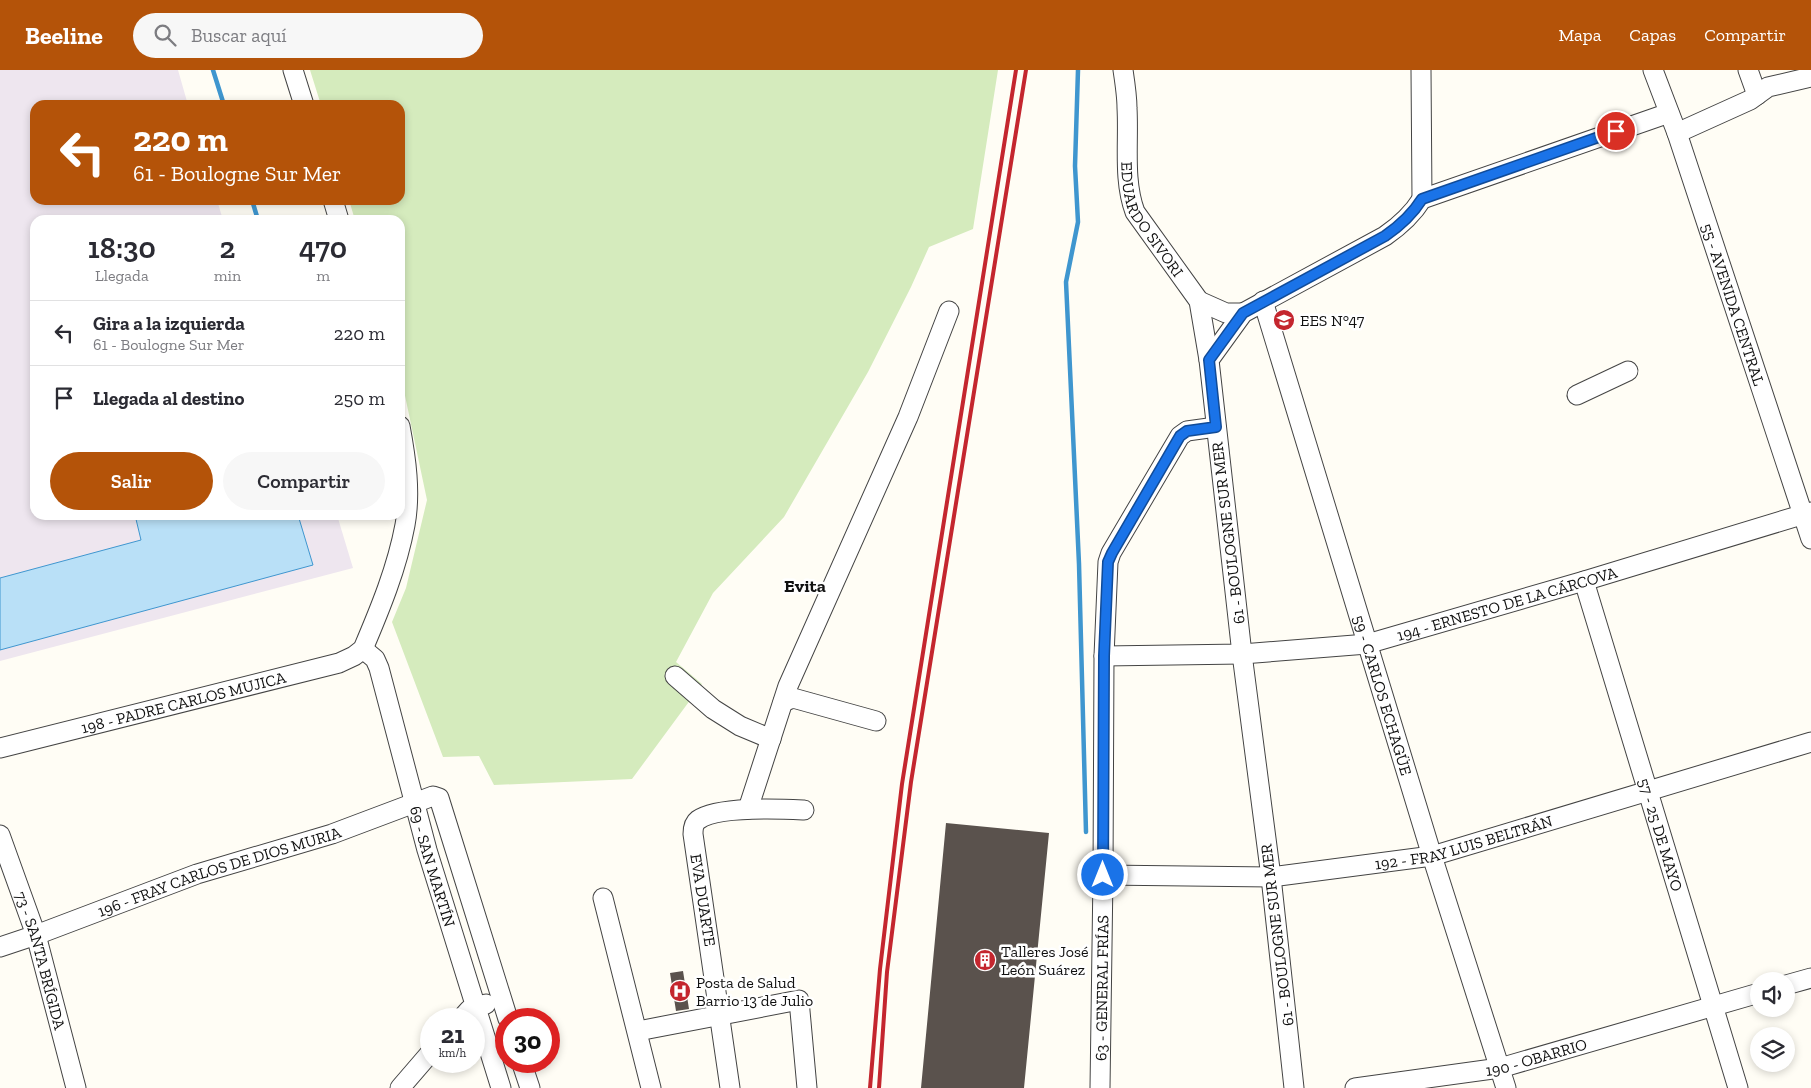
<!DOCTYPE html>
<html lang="es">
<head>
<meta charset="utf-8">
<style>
	body { margin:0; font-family:"Zilla Slab",serif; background:#f7f7f7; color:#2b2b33; height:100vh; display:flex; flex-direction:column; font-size:19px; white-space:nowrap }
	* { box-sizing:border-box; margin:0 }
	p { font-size:16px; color:#7c7c81 }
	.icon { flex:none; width:28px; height:28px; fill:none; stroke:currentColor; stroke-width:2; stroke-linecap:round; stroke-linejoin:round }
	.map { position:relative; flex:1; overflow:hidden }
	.side { position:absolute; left:30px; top:145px; width:375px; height:305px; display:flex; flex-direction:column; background:#fff; border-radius:15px; box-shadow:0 2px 8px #0003 }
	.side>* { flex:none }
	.banner { position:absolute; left:30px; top:30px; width:375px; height:105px; border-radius:15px; box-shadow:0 2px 8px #0003; background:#b45309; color:#fff; overflow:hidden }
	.fabs { position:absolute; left:1750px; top:902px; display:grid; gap:10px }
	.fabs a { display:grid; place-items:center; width:45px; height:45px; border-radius:50%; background:#fff; box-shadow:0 2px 8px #0003; font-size:25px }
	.speed { position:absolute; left:420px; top:938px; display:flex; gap:10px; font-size:25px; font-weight:700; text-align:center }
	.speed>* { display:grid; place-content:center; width:65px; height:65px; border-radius:50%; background:#fff; box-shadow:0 2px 8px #0003; line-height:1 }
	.speed small { font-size:12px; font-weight:400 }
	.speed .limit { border:8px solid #d22; background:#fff; color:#111 }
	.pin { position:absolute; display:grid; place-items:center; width:42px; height:42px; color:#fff; margin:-21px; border:2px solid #fff; border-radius:50%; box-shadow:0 1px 5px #0007 }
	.me { position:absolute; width:55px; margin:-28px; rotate:0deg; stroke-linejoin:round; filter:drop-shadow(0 0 4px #0008) }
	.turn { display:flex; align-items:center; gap:18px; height:105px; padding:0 20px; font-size:22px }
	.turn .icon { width:65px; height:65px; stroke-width:2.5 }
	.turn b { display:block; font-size:35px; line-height:42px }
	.eta { display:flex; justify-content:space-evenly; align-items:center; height:85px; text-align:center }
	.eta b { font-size:30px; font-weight:600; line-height:35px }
	.button { display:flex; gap:10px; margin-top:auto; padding:10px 20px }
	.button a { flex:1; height:58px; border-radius:30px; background:#b45309; color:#fff; font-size:20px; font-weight:600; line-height:58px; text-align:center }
	.button a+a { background:#f7f7f7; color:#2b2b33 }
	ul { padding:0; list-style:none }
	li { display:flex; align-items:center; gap:15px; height:65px; padding:0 20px; border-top:1px solid #e1e1e2 }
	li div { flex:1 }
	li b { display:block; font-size:19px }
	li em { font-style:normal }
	header { display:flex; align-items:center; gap:30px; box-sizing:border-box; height:70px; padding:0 25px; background:#b45309; color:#fff }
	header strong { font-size:24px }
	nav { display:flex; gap:28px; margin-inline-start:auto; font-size:18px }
	.search { width:350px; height:45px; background:#f7f7f7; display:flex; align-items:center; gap:12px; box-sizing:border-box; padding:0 18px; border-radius:28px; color:#7c7c81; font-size:19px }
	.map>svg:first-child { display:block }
</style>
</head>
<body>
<header>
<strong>Beeline</strong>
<div class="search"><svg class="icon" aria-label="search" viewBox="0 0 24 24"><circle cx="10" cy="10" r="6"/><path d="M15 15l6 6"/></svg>Buscar aquí</div>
<nav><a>Mapa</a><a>Capas</a><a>Compartir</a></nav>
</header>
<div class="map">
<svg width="1811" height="1018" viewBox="0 0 1811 1018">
	<rect width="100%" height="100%" fill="#fffdf5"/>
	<!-- industrial -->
	<path fill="#eee6ef" d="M0,0h178l10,35h-153v95h182l6,20h-188v295h302l16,53 -353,93z"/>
	<!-- green -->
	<path fill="#d5ebbd" d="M310,0h688l-25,159 -44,18 -18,40 -43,85 -84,145 -71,76 -37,69 26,22 -70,95 -138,6 -15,-29 -36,1 -51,-135 14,-34 21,-88 -27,-128v-152h-45l-6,-20h51v-95h-79z"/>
	<!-- water -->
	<path fill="#b9e0f7" stroke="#3f96cf" d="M135,445h163l15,50 -313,85v-72l141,-38z"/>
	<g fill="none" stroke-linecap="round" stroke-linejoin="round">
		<!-- stream -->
		<path stroke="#3f96cf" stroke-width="4.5" d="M213,0l11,35
			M1078,0l-3,96 3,56 -12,60 13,282 7,268
			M252,130l6,20"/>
	</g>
	<!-- building -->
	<path fill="#5a524d" d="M946,753l103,10 -25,255h-103z
		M683,901l6,38 -13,2 -6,-38z"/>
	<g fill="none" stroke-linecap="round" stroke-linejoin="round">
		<!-- minor casing -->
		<g stroke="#444" stroke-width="21">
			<g id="minor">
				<path d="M293,0l11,35"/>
				<path id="s1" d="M1123,0c2,13 4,26 4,38 2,34 -4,72 8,104l64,89 10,59"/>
				<path d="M1421,0l1,129"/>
				<path id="s2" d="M1653,0l24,63 134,406"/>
				<path d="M1748,0l9,25"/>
				<path d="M1677,63l73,-33 18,-13 43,-10"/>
				<path d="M333,130l6,20"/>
				<path d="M1199,231l27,12h17"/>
				<path id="s3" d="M1263,231l169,555 74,232"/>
				<path d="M1577,325l51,-24"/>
				<path id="s4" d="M1584,511l154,507"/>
				<path id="s5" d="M363,579l12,10 4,9 48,182 74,238"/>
				<path id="s6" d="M1104,586l138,-2 125,-10 217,-63 227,-69"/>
				<path d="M675,606l38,33 27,17 31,13"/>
				<path d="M783,632l10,-4 83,23"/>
				<path id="s7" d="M0,678l339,-85 15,-7 9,-7c17,-40 34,-81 42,-124 6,-32 1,-67 -5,-99"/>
				<path d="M748,739l40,-123 120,-269 41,-106"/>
				<path id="s8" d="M0,765l36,100 40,153"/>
				<path id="s9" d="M1103,805l168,2 161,-21 379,-114"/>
				<path d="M603,828l48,190"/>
				<path id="s10" d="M0,877l36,-12 161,-61 135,-40 101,-38 6,2 69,221"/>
				<path d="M1786,915l25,-7"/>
				<path d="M461,949l8,-9 17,-6"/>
				<path d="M638,961l161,-31 8,88"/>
				<path d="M521,991l9,27"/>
				<path d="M400,1018l31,-36"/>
				<path d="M730,1018l-37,-254c0,-6 1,-11 5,-14 19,-14 83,-11 106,-10"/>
				<path id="s11" d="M1100,1018l3,-213 1,-219 4,-94 3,-9 69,-117 7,-5 29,-4"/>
				<path d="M1294,1018l-23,-211 -29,-223 -33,-294 34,-47 142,-77c16,-11 27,-21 37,-37l247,-86"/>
				<path id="s12" d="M1355,1018l145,-20 259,-75"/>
			</g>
		</g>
		<!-- minor -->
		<use href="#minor" stroke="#fff" stroke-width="19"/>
		<!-- rail -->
		<path stroke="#c4262e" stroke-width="4" d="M870,1018l10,-119 22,-185 114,-714
			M879,1018l8,-116 24,-190 115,-712"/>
	</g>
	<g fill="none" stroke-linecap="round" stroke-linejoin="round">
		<!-- route casing -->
		<g stroke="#114b97" stroke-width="12">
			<path id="route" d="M1103,805l1,-219 4,-94 4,-9 68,-117 7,-5 29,-4 -7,-67 34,-47 142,-77c16,-11 27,-21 37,-37l194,-68"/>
		</g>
		<!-- route -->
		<use href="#route" stroke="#1a73e8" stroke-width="9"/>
	</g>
	<!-- icons -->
	<defs>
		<g id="school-disc" transform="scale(1.125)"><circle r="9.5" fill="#c4262e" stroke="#fff"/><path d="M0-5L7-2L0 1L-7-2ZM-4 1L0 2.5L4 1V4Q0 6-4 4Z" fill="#fff"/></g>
		<g id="building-disc" transform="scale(1.125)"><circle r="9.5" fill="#c4262e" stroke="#fff"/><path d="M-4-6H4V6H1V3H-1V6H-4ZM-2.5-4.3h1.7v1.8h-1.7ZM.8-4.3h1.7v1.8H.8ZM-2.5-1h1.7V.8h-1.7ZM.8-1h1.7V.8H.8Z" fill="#fff"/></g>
		<g id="hospital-disc" transform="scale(1.125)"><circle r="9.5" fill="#c4262e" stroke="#fff"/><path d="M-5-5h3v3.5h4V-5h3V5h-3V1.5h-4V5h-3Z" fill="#fff"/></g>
	</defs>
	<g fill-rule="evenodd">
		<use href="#school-disc" x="1284" y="250"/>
		<use href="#building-disc" x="985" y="890"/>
		<use href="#hospital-disc" x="680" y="921"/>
	</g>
	<g text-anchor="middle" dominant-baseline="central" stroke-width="5" stroke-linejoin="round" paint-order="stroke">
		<!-- street labels -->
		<g font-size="16" fill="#111" stroke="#fff">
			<text stroke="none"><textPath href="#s1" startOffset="156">EDUARDO SIVORI</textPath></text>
			<text stroke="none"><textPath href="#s2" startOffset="248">55 - AVENIDA CENTRAL</textPath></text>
			<text transform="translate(1228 463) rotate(-97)">61 - BOULOGNE SUR MER</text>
			<text stroke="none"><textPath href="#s6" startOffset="409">194 - ERNESTO DE LA CÁRCOVA</textPath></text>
			<text stroke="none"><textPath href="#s3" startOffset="412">59 - CARLOS ECHAGÜE</textPath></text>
			<text stroke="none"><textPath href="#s7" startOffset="189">198 - PADRE CARLOS MUJICA</textPath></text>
			<text stroke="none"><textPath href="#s4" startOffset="265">57 - 25 DE MAYO</textPath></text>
			<text stroke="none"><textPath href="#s9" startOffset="364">192 - FRAY LUIS BELTRÁN</textPath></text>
			<text stroke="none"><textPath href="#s5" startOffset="231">69 - SAN MARTÍN</textPath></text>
			<text stroke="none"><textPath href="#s10" startOffset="232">196 - FRAY CARLOS DE DIOS MURIA</textPath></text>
			<text transform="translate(703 830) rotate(81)">EVA DUARTE</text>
			<text transform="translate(1277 865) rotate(-97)">61 - BOULOGNE SUR MER</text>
			<text stroke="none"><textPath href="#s8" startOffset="132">73 - SANTA BRÍGIDA</textPath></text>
			<text stroke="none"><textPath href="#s11" startOffset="100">63 - GENERAL FRÍAS</textPath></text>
			<text stroke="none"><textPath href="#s12" startOffset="184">190 - OBARRIO</textPath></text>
		</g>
		<!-- poi labels -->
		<g font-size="16" fill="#111" stroke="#fff" text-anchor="start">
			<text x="1300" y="250">EES N°47</text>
			<text x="1001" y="881">Talleres José<tspan x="1001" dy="18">León Suárez</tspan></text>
			<text x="696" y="912">Posta de Salud<tspan x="696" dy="18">Barrio 13 de Julio</tspan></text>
		</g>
		<!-- neighbourhood labels -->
		<g font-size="18" font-weight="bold" fill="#111" stroke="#fff">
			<text x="805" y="516">Evita</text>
		</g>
	</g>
</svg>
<div class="fabs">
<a><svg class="icon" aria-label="sound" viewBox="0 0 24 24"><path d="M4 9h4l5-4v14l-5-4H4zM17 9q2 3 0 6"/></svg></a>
<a><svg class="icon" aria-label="layers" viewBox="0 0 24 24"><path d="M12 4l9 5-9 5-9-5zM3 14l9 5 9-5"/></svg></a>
</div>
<div class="speed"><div>21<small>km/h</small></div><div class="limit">30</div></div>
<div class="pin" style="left:1616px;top:61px;background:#d93025"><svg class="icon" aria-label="arrive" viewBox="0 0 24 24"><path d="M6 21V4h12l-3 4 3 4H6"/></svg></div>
<svg class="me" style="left:1103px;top:805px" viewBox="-20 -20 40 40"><circle r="17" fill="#1a73e8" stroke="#fff" stroke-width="3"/><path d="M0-11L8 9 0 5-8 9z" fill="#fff"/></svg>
<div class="banner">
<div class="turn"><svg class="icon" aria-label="left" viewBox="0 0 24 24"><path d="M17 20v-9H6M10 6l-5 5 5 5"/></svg><div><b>220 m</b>61 - Boulogne Sur Mer</div></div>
</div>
<section class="side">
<div class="eta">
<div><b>18:30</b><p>Llegada</p></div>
<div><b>2</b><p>min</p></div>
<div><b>470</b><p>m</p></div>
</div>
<ul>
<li><svg class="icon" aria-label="left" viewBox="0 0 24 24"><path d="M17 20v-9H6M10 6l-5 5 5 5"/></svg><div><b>Gira a la izquierda</b><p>61 - Boulogne Sur Mer</p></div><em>220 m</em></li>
<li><svg class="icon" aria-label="arrive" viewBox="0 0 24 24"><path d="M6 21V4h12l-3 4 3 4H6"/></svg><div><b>Llegada al destino</b></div><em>250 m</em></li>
</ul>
<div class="button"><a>Salir</a><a>Compartir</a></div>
</section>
</div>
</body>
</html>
